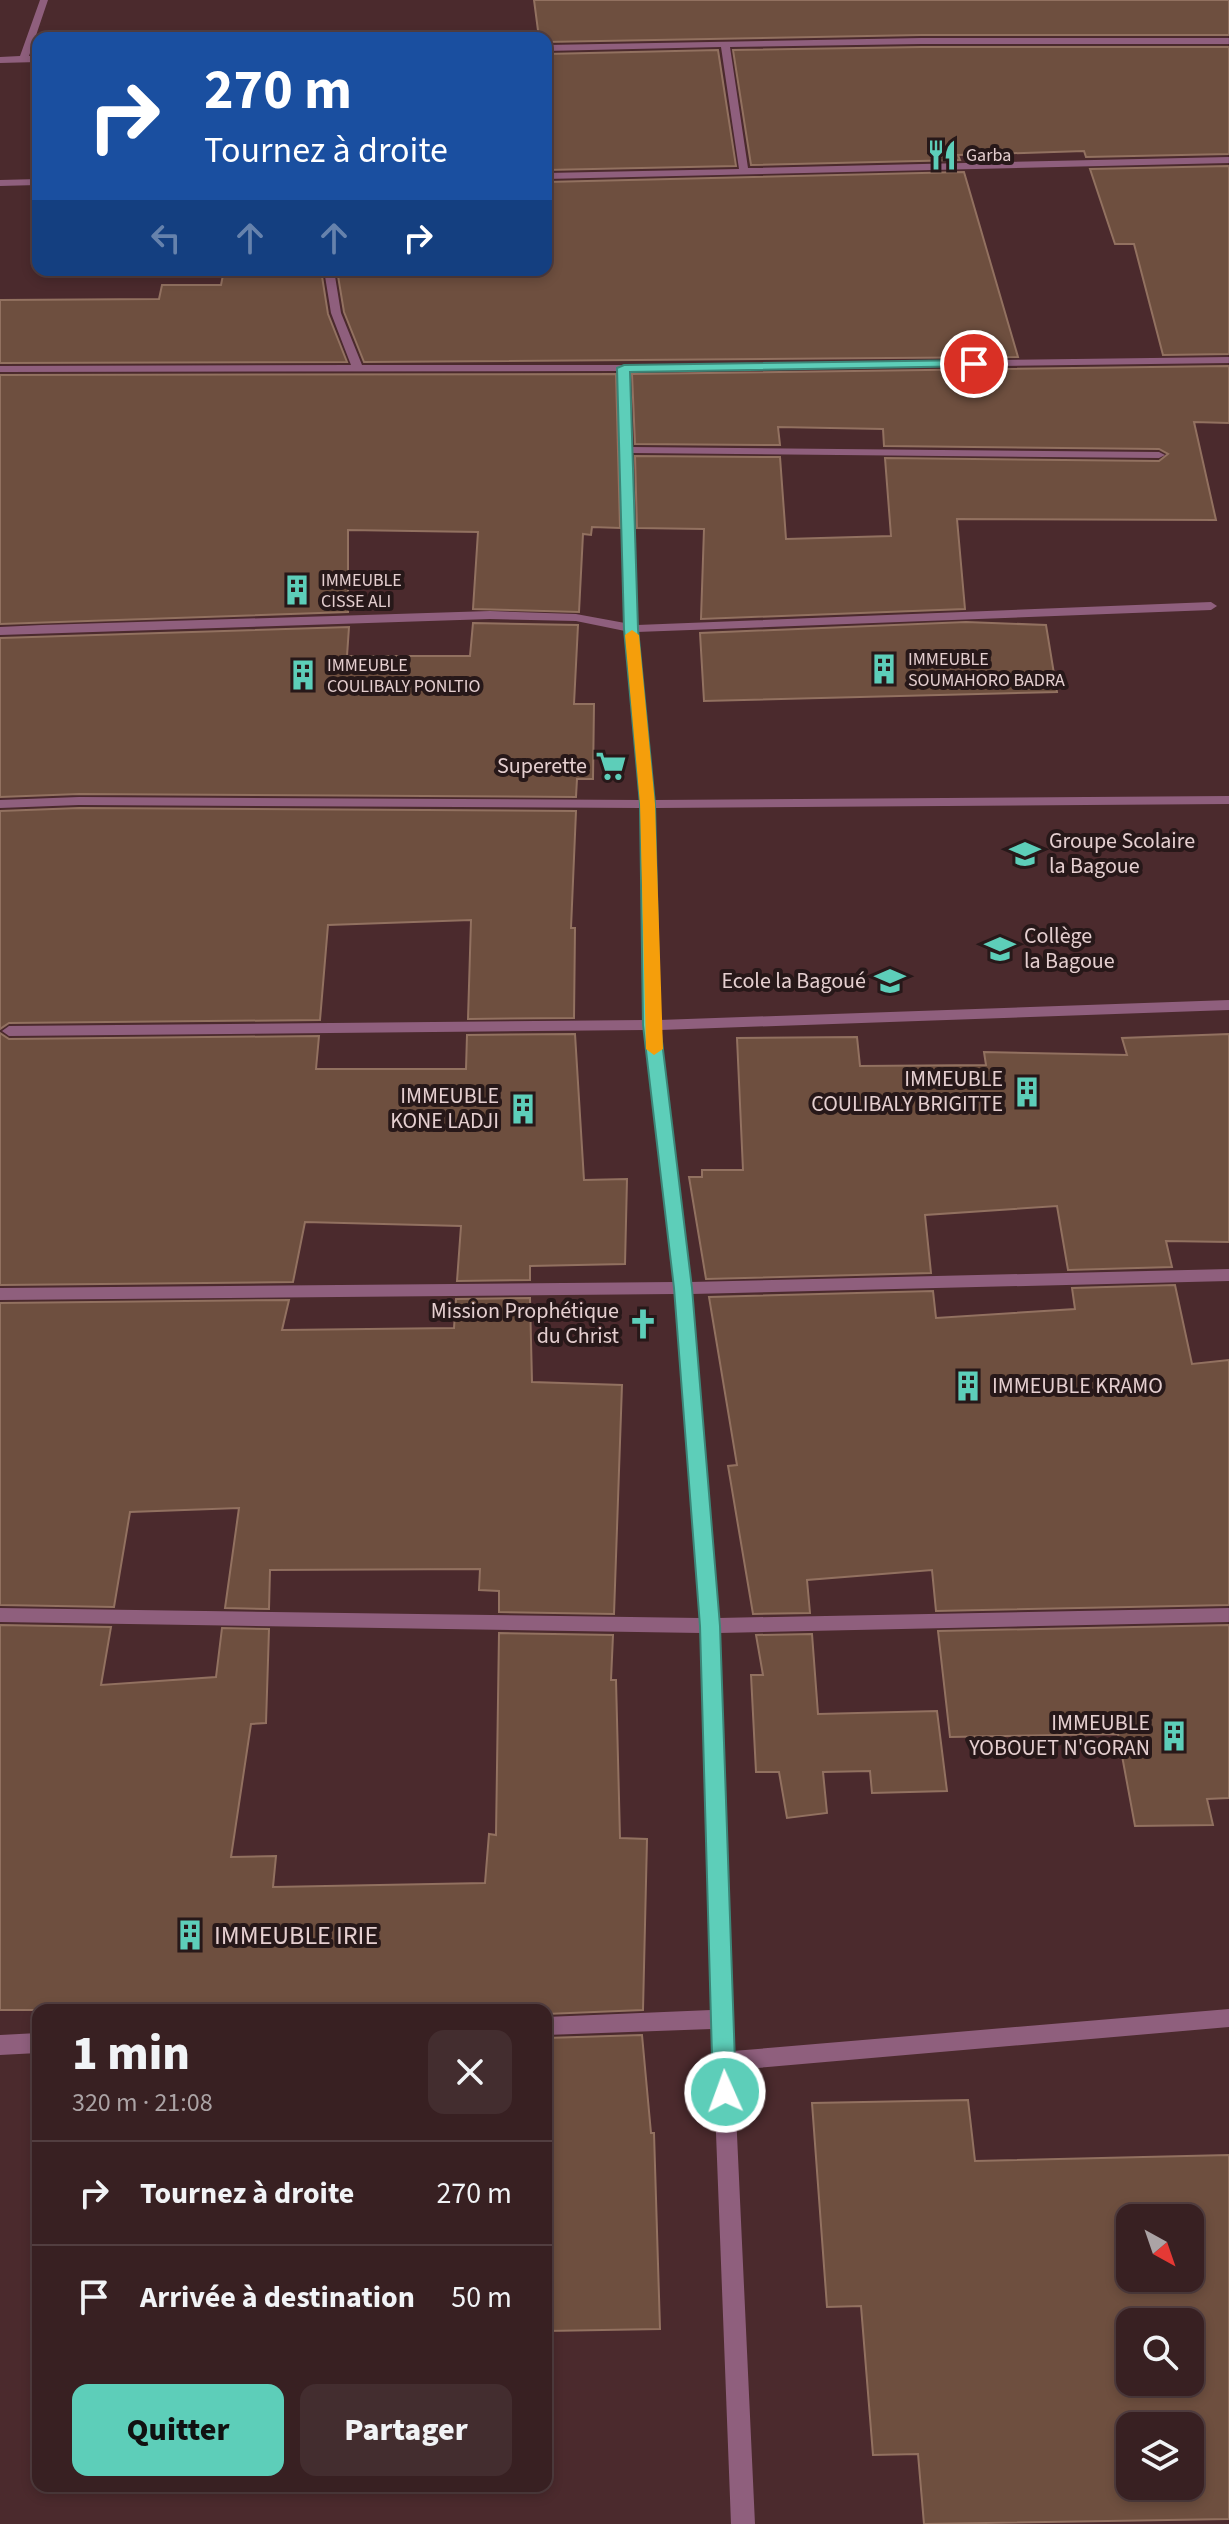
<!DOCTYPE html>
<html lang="fr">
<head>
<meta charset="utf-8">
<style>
	body { margin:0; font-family:"Source Sans 3",sans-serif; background:#432d2f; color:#f1f3f6; height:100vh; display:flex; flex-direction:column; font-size:30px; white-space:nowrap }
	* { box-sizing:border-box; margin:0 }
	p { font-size:26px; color:#aba3a5 }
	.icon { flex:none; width:44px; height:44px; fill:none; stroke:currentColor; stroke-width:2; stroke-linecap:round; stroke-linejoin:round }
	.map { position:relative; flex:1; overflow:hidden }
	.drawer { position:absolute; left:32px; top:2004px; width:520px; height:488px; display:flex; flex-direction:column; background:#382022; border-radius:16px; box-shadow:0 4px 12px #0003,0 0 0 2px #523e40 }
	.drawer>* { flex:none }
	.top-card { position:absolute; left:32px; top:32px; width:520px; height:244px; border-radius:16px; box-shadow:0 4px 12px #0003,0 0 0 2px #523e40; background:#1a4fa0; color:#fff; overflow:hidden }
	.needle { width:52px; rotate:140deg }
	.fabs { position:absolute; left:1116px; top:2204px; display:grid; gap:16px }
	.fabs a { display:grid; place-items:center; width:88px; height:88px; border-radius:16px; background:#382022; box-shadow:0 4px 12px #0003,0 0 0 2px #523e40; font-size:40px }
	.pin { position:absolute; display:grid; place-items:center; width:68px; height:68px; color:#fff; margin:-34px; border:4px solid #fff; border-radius:50%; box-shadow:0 2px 8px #0007 }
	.me { position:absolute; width:88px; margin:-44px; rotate:358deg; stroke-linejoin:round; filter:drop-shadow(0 0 6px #0008) }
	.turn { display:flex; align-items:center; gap:28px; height:168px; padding:0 40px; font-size:36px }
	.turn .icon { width:104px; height:104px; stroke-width:2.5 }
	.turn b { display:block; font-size:56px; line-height:68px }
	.lanes { display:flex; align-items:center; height:76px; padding:0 40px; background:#0003; justify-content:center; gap:40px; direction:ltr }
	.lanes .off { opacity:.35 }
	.round { display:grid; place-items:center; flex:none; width:84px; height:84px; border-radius:16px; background:#432d2f }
	.headline { display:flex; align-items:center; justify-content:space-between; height:136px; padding:0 40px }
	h1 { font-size:48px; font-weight:800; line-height:60px }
	.cta { display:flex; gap:16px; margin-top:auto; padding:16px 40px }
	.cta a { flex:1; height:92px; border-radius:16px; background:#5dceb9; color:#111; font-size:32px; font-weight:800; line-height:92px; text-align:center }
	.cta a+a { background:#432d2f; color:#f1f3f6 }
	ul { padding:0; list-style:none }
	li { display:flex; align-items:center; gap:24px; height:104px; padding:0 40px; border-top:2px solid #523e40 }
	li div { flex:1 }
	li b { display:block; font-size:30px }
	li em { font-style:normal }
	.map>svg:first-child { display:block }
</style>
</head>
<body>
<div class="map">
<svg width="1229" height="2524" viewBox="0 0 1229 2524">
	<rect width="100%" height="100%" fill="#4b2a2d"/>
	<!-- building -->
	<path fill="#6e4f3f" stroke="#927160" stroke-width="2" fill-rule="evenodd" d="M534,0h695v35h-308l-375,7v-4h-7z
		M921,47h308v107l-143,3 -2,-6 -126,4 2,5 -209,5 -18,-115z
		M718,50l18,116 -190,4v-116z
		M1229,166v188l-66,1 -29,-111h-19l-25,-75z
		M964,172l54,185 -654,5 -20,-50 -7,-42h209v-88z
		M224,270h97l7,44 19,48 -347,1v-63l159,-1 3,-14h59z
		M1229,366v57l-35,-1 22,98 -259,-1 8,90 -264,10 3,-90 -67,-1 -2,-72 145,1 6,82 105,-3 -6,-78 274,3 9,-7 -9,-5 -275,-3 -1,-17 -105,-2 2,18 -145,-1 -3,-70z
		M616,374l4,154 -28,-1 -1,8 -8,-1 -4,78 -106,-3 5,-77 -130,-2v82l-348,12v-249z
		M966,622l80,3 11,67 -353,9 -4,-68z
		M473,623l105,2 -4,79h20l-1,75h-16l-1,18 -497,-3 -79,3v-159l349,-11 -2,29h123z
		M79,808l497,3 -5,117h4l-1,90 -106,1 3,-99 -143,5 -8,95 -311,3 -9,6v-218z
		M0,1033l9,6 310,-3 -3,33h150l1,-34 108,-1 9,146 43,-1 -2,85 -95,2v14l-73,1 4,-55 -156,-4 -12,60 -293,3z
		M1229,1034v208l-63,-1 6,26 -104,3 -11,-64 -132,9 6,58 -225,6 -17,-102h13v-7h41l-6,-132 120,-1 3,29 126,-1 -2,-13 143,3 -5,-17z
		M1175,1285l17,79 37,-4v245l-293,6 -4,-41 -125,10 3,33 -57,1 -25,-148 9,-1 -28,-168 224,-6 3,27 139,-9 -3,-21z
		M530,1298l2,84 90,3 -8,229 -115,-2v-21l-20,-1 1,-21 -210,1 -1,39 -44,-1 14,-100 -109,4 -16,95 -114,-2v-302l289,-3 -7,30 172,-2 2,-29z
		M0,1625l111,2 -10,58 115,-8 6,-49 47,1 -3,94 -15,1 -20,133 45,-1 -3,31 212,-4 4,-49 7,1 3,-202 114,2 -2,45h5l4,158 27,1 -4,171 -97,4v-4h-546z
		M1229,1625v173l-22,1 6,26 -78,1 -17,-92 -168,3 -12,-106z
		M812,1634l6,80 119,-3 10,80 -75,2 -2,-22 -47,1 4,41 -40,5 -8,-46h-23l-5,-97h12l-7,-40z
		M642,2035l9,98h3l6,196 -114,2v-293z
		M968,2100l7,61 254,-6v364l-305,5 -6,-70 -45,1 -12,-149 -34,1 -15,-204zM1130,2218h60v60h-60zM1130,2322h60v60h-60zM1130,2426h60v60h-60z"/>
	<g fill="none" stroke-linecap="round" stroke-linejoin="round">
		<!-- minor -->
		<path fill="#8f5f7d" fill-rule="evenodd" d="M40,0h8l-19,56h9v6l-38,1v-6l20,-1z
			M921,38h308v6h-308l-191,3 18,121 481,-11v6l-683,16v-6l193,-4 -18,-122 -175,4v-6z
			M38,179v6l-38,1v-6z
			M324,270h10l7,43 21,52h262l605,-8v6l-600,8 3,76 527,5 6,3 -6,3 -527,-5 5,172 574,-23 6,4 -6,4 -574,22 17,168 575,-4v8l-574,4 4,212 570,-20v10l-569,20 30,252 539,-13v12l-537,13 26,324 511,-10v14l-510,11 14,418 496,-42v18l-495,43 21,454h-24l-19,-495 -166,6v-18l165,-7 -10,-377 -701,-11v-14l700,10 -25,-324 -675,6v-12l674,-6 -29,-252 -636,6 -7,-5 7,-5 636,-6 -4,-212 -562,-3 -79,3v-8l79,-3 562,3 -16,-169 -49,-10 -86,-2 -490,16v-8l42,-2 448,-14 86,3 49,9 -6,-252 -619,1v-6l351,-1 -20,-52z
			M38,2033v20l-38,2v-20z"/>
	</g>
	<!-- route -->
	<path fill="#5dceb9" stroke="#3c8678" stroke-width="2" d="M974,360l4,1v5l-348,6 8,257 17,175 5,221 32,263 28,338 16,466 -3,8 -8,3 -9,-3 -3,-8 -13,-466 -26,-338 -31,-263 -3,-221 -16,-175 -7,-261 7,-3z"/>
	<!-- slow -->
	<path fill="#f59e0b" d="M632,630l7,5 16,169 8,245 -9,6 -8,-6 -6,-245 -15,-169z"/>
	<!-- icons -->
	<defs>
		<g id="restaurant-bare" transform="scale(2.4)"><path d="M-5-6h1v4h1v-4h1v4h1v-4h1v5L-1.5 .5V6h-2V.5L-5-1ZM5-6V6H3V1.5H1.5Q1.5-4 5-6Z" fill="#5dceb9" stroke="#271819" stroke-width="2.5" paint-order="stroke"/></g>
		<g id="building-bare" transform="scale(2.4)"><path d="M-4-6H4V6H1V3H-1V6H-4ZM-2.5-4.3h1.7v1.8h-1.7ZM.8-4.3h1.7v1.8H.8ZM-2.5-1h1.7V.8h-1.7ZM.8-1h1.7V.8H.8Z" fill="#5dceb9" stroke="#271819" stroke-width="2.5" paint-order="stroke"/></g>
		<g id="supermarket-bare" transform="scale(2.4)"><path d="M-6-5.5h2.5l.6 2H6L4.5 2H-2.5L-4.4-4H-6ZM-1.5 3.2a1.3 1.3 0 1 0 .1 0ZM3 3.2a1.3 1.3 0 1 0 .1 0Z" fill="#5dceb9" stroke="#271819" stroke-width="2.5" paint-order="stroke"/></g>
		<g id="school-bare" transform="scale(2.4)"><path d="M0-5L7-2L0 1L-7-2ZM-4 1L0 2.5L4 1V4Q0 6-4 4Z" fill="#5dceb9" stroke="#271819" stroke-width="2.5" paint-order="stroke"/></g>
		<g id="church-bare" transform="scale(2.4)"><path d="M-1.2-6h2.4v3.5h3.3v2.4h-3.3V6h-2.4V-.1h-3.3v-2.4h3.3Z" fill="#5dceb9" stroke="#271819" stroke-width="2.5" paint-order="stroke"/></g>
	</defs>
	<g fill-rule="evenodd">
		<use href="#restaurant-bare" x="942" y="155"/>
		<use href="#building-bare" x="297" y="590"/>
		<use href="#building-bare" x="884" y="669"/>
		<use href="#building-bare" x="303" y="675"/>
		<use href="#supermarket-bare" x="611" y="766"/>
		<use href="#school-bare" x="1025" y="854"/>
		<use href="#school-bare" x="1000" y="949"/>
		<use href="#school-bare" x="890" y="981"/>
		<use href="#building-bare" x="1027" y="1092"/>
		<use href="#building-bare" x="523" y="1109"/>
		<use href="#church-bare" x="643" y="1324"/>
		<use href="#building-bare" x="968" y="1386"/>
		<use href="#building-bare" x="1174" y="1736"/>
		<use href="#building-bare" x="190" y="1935"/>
	</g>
	<g text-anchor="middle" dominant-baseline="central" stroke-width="8" stroke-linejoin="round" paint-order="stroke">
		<!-- far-poi labels -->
		<g font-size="18" fill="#e5cfd0" stroke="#271819" text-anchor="start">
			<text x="966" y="155">Garba</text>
			<text x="321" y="580">IMMEUBLE<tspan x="321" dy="21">CISSE ALI</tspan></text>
			<text x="908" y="659">IMMEUBLE<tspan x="908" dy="21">SOUMAHORO BADRA</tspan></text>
			<text x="327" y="665">IMMEUBLE<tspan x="327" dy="21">COULIBALY PONLTIO</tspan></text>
		</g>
		<!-- poi labels -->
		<g font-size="22" fill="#e5cfd0" stroke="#271819" text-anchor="end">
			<text x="587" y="766">Superette</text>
			<text x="1049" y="841" text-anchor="start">Groupe Scolaire<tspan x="1049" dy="25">la Bagoue</tspan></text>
			<text x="1024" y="936" text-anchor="start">Collège<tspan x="1024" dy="25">la Bagoue</tspan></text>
			<text x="866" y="981">Ecole la Bagoué</text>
			<text x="1003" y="1079">IMMEUBLE<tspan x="1003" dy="25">COULIBALY BRIGITTE</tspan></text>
			<text x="499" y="1096">IMMEUBLE<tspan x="499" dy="25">KONE LADJI</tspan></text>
			<text x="619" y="1311">Mission Prophétique<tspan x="619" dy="25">du Christ</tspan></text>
			<text x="992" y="1386" text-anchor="start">IMMEUBLE KRAMO</text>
			<text x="1150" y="1723">IMMEUBLE<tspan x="1150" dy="25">YOBOUET N'GORAN</tspan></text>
		</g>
		<!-- near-poi labels -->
		<g font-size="26" fill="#e5cfd0" stroke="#271819" text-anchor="start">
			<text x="214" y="1935">IMMEUBLE IRIE</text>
		</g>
	</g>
</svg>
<div class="fabs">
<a><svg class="needle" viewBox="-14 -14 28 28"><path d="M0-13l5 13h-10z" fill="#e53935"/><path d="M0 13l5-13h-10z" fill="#aba3a5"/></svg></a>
<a><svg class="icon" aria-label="search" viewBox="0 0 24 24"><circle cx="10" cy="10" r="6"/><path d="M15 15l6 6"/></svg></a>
<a><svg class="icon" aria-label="layers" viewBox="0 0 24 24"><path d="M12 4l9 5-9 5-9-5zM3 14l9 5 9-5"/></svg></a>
</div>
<div class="pin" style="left:974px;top:364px;background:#d93025"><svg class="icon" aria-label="arrive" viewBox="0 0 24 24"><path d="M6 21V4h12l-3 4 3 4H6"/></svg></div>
<svg class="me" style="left:725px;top:2092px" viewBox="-20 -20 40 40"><circle r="17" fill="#5dceb9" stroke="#fff" stroke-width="3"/><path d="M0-11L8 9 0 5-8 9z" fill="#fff"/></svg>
<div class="top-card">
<div class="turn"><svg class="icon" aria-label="right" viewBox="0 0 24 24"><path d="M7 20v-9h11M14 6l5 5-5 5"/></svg><div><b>270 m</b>Tournez à droite</div></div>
<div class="lanes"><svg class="icon off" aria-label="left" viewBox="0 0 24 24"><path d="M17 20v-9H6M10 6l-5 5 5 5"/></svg><svg class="icon off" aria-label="ahead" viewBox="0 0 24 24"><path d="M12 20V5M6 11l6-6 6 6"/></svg><svg class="icon off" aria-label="ahead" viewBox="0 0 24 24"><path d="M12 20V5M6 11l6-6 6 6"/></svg><svg class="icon" aria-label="right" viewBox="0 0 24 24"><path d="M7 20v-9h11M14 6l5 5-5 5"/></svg></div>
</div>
<section class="drawer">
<div class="headline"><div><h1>1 min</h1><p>320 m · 21:08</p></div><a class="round"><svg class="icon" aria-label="close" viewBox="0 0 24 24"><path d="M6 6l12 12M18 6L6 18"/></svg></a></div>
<ul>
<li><svg class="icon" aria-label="right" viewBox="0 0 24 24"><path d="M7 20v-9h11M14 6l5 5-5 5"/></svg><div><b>Tournez à droite</b></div><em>270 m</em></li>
<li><svg class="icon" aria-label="arrive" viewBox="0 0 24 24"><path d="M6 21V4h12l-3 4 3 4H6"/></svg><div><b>Arrivée à destination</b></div><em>50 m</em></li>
</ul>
<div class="cta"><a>Quitter</a><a>Partager</a></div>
</section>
</div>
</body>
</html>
